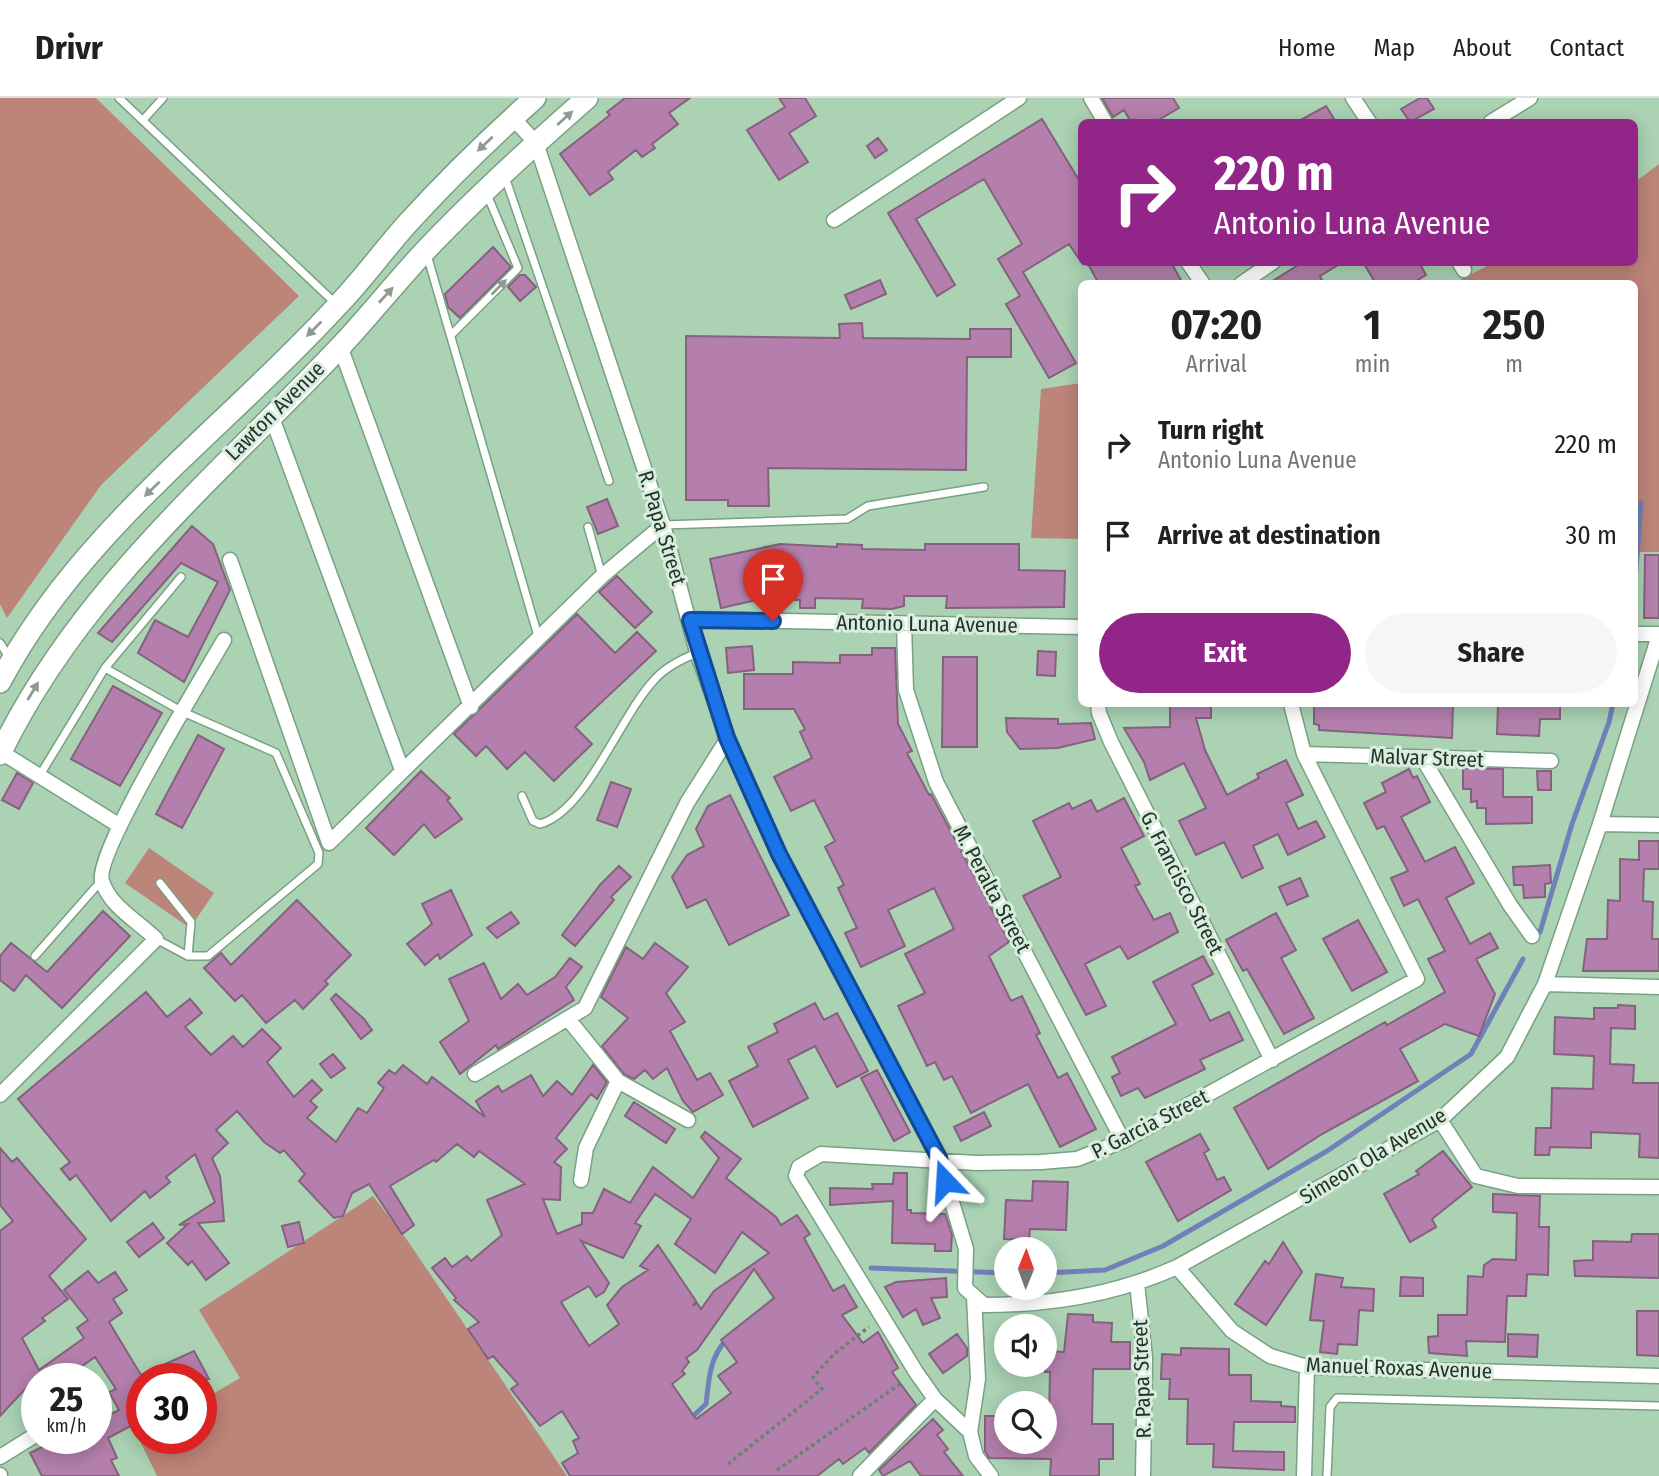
<!DOCTYPE html>
<html lang="en">
<head>
<meta charset="utf-8">
<style>
	body { margin:0; font-family:"Fira Sans Condensed",sans-serif; background:#f6f6f6; color:#202124; height:100vh; display:flex; flex-direction:column; font-size:26px; white-space:nowrap }
	* { box-sizing:border-box; margin:0 }
	p { font-size:23px; color:#757577 }
	.icon { flex:none; width:38px; height:38px; fill:none; stroke:currentColor; stroke-width:2; stroke-linecap:round; stroke-linejoin:round }
	.map { position:relative; flex:1; overflow:hidden }
	.details { position:absolute; left:1078px; top:182px; width:560px; height:427px; display:flex; flex-direction:column; background:#fff; border-radius:10px; box-shadow:0 4px 18px #0003 }
	.details>* { flex:none }
	.hud { position:absolute; left:1078px; top:21px; width:560px; height:147px; border-radius:10px; box-shadow:0 4px 18px #0003; background:#922688; color:#fff; overflow:hidden }
	.needle { width:46px; rotate:1deg }
	.buttons { position:absolute; left:994px; top:1139px; display:grid; gap:14px }
	.buttons a { display:grid; place-items:center; width:63px; height:63px; border-radius:50%; background:#fff; box-shadow:0 4px 18px #0003; font-size:35px }
	.speed { position:absolute; left:21px; top:1265px; display:flex; gap:14px; font-size:35px; font-weight:700; text-align:center }
	.speed>* { display:grid; place-content:center; width:91px; height:91px; border-radius:50%; background:#fff; box-shadow:0 4px 18px #0003; line-height:1 }
	.speed small { font-size:18px; font-weight:400 }
	.speed .limit { border:10px solid #d22; background:#fff; color:#111 }
	.pin { position:absolute; display:grid; place-items:center; width:60px; height:60px; color:#fff; margin:-72px -30px; border-radius:50% 50% 50% 0; rotate:-45deg; box-shadow:0 0 7px #0007 }
	.pin .icon { rotate:45deg }
	.me { position:absolute; width:77px; margin:-38px; rotate:340deg; stroke-linejoin:round; filter:drop-shadow(0 0 5px #0008) }
	.turn { display:flex; align-items:center; gap:24px; height:147px; padding:0 21px; font-size:32px }
	.turn .icon { width:91px; height:91px; stroke-width:2.5 }
	.turn b { display:block; font-size:49px; line-height:60px }
	.eta { display:flex; justify-content:space-evenly; align-items:center; height:119px; text-align:center }
	.eta b { font-size:42px; font-weight:700; line-height:49px }
	.button { display:flex; gap:14px; margin-top:auto; padding:14px 21px }
	.button a { flex:1; height:80px; border-radius:42px; background:#922688; color:#fff; font-size:28px; font-weight:700; line-height:80px; text-align:center }
	.button a+a { background:#f6f6f6; color:#202124 }
	ul { padding:0; list-style:none }
	li { display:flex; align-items:center; gap:21px; height:91px; padding:0 21px }
	li div { flex:1 }
	li b { display:block; font-size:26px }
	li em { font-style:normal }
	header { display:flex; align-items:center; gap:42px; box-sizing:border-box; height:98px; padding:0 35px; background:#fff; border-bottom:2px solid #e0e0e0 }
	header strong { font-size:33px }
	nav { display:flex; gap:38px; margin-inline-start:auto; font-size:24px }
	.map>svg:first-child { display:block }
</style>
</head>
<body>
<header>
<strong>Drivr</strong>
<nav><a>Home</a><a>Map</a><a>About</a><a>Contact</a></nav>
</header>
<div class="map">
<svg width="1659" height="1378" viewBox="0 0 1659 1378">
	<rect width="100%" height="100%" fill="#aad2b3"/>
	<!-- green -->
	<path fill="#bd8479" d="M0,0h96l203,198 -198,189 -94,133 -7,-14z
		M1659,66v388h-24l-1,-268 -180,-1 39,-20 141,-1 1,-80z
		M1081,285v156l-50,-1 10,-149z
		M149,750l65,45 -24,35 -65,-45z
		M373,1098l34,44 160,236h-410l-19,-39 63,1v-37l39,-23 -41,-68z"/>
	<g fill="none" stroke-linecap="round" stroke-linejoin="round">
		<!-- stream -->
		<path stroke="#7180b9" stroke-width="5" d="M1634,497l7,-92
			M1540,834l32,-108 37,-102 4,-18
			M871,1170l135,5
			M1045,1175l60,-3 58,-24 164,-95 144,-97 52,-95
			M690,1321l16,-15c3,-24 3,-45 20,-64"/>
	</g>
	<!-- building -->
	<path fill="#b47fac" stroke="#84627e" stroke-width="2" fill-rule="evenodd" d="M625,0h65l-21,15 9,11 -26,20 3,4 -13,9 -6,-7 -28,22 5,7 -23,16 -30,-41 50,-39 -3,-3z
		M779,0h26l11,18 -27,17 19,29 -29,18 -32,-50 38,-23z
		M1102,0h71l6,10 -24,14h-24l-7,-12 -11,7z
		M1420,0h7l7,11 -24,13 -9,-13z
		M1326,8l10,16h-39z
		M1042,21l40,66v78l-13,-19 -46,28 53,91 -27,15 -43,-74 14,-8 -22,-37 24,-15 -38,-65 -68,40 39,66 -18,11 -49,-83z
		M878,40l9,12 -12,8 -8,-12z
		M493,149l18,20 -51,51 -12,-11 -3,-13z
		M1087,164h84l12,22h-84z
		M1303,164h40l-23,14 4,8h-56z
		M1363,164h56l7,13 -15,9h-35z
		M520,177h5l11,12 -16,14 -12,-14z
		M880,182l6,14 -35,15 -6,-14z
		M862,225l1,15 107,1v-10h41v28h-44l-1,113 -198,-2 1,38h-41v-6h-42v-164l154,2 -1,-14z
		M607,401l11,27 -20,8 -11,-27z
		M192,428l21,18 17,46 -46,92 -46,-29 17,-33 33,17 30,-55 -37,-19 -69,79 -14,-9z
		M780,446l57,3v-3l25,1v4l63,1v-6h94v26l46,1 -1,36 -118,1 1,-12h-43v10l-12,3 -30,-1 1,-9 -48,-1v10h-15v-8l-39,-1 -40,9 -11,-49z
		M1645,457h14v63h-15z
		M617,478l35,36 -17,16 -36,-36z
		M577,516l38,39 22,-21 19,19 -81,76 17,17 -38,37 -29,-29 -18,17 -21,-23 -10,10 -22,-22z
		M752,548l2,24 -26,3 -2,-25z
		M872,550h23l3,76 14,27 -5,2 22,42 2,-1 78,148 -20,14 22,45 11,-5 18,37 -4,2 22,43 9,-5 29,56 -36,18 -32,-63 -57,29 -19,-37 -8,4 -9,-18 -8,4 -29,-60 27,-13 -20,-39 49,-25 -20,-41 -46,22 17,36 -44,21 -16,-34 12,-5 -19,-40 6,-3 -19,-38 10,-6 -21,-41 -23,11 -17,-34 38,-19 -12,-26 5,-3 -11,-20h-50v-35h49v-12l47,1v-8h32z
		M1038,553l18,1 -1,24 -18,-1z
		M943,559h34v90h-35z
		M113,588l49,27 -42,73 -49,-27z
		M1170,606h41v14h-15l9,32 22,45 32,-17 -2,-4 29,-14 17,35 -17,8 12,26 18,-8 9,16 -37,18 -10,-21 -25,12 10,22 -21,10 -18,-36 -28,13 -17,-34 27,-13 -22,-45 -34,17 -6,-18 -20,-34 46,-1z
		M1314,606h139l-1,34 -133,-8v-5l-5,-1z
		M1498,606h62v15h-20l-1,17 -42,-2z
		M1006,620l52,1v5l33,-1 4,16 -37,9 -38,1 -13,-17z
		M198,637l26,14 -42,79 -26,-14z
		M1463,670l40,1v28h29v26l-46,1v-16h-9v-7l-6,1v-13h-8z
		M1409,671l4,9 4,-2 13,26 -29,15 24,45 30,-15 19,36 -28,15 24,46 20,-11 8,15 -22,11 19,35 -16,42 -34,-12 -45,25 18,32 -96,53 -54,35 -34,-61 151,-86 2,3 58,-33 -17,-33 17,-8 -27,-52 -14,7 -13,-28 17,-7 -24,-45 -7,3 -13,-26 22,-11 -4,-9z
		M421,673l29,27 -3,2 15,19 -27,19 -11,-14 -30,31 -28,-27z
		M1537,673h14v19h-13z
		M17,675l16,10 -14,26 -17,-9z
		M611,684l20,7 -14,38 -20,-7z
		M730,697l59,120 -60,30 -23,-46 -19,9 -15,-31 15,-22 17,-9 -8,-17 12,-23z
		M1124,700l20,38 -23,12 19,36 -5,2 19,34 16,-7 8,19 -50,27 -8,-13 -35,18 21,42 -20,9 -63,-119 38,-19 -28,-56 36,-18 3,6 19,-9 6,12z
		M1639,743h20v28h-15l-1,32 10,1 -1,37h7v32h-76l4,-32h20l1,-39 12,1v-42l19,1z
		M1550,767l1,18 -6,1v13l-21,1 -1,-13h-9l-1,-18z
		M619,768l12,11 -20,20 3,3 -39,46 -13,-11 38,-50z
		M1300,780l8,18 -21,9 -8,-18z
		M451,792l21,45 -32,24 -2,-5 -13,11 -18,-21 25,-20 -10,-20z
		M297,802l54,55 -26,26 3,3 -25,25 -8,-9 -29,23 -24,-28 -7,6 -31,-33 17,-15 10,12z
		M103,813l27,25 -68,72 -36,-33 -12,16 -14,-11v-24l11,-13 36,29z
		M511,814l8,11 -22,15 -10,-10z
		M1276,815l20,37 -15,8 33,60 -30,16 -37,-65 -4,2 -17,-31z
		M1358,822l29,52 -35,19 -29,-52z
		M655,845l33,24 -22,26 19,29 -15,9 27,49 13,-7 13,22 -30,17 -10,-11 -16,-33 -14,11 -8,-9 -11,9 -10,-5 -22,-28 26,-28 -27,-21 25,-50 17,12z
		M1203,858l10,18 -21,11 18,36 19,-9 14,28 -43,20 5,9 -60,29 -7,-10 -17,8 -9,-19 8,-4 -8,-16 64,-33 -23,-42z
		M570,860l12,9 -16,20 8,13 -76,49 -2,-4 -36,29 -20,-32 29,-21 -20,-42 35,-16 17,36 17,-15 9,11 28,-18z
		M146,894l21,25 23,-18 12,14 -17,14 26,28 22,-19 10,11 19,-18 19,19 -14,14 27,35 18,-17 10,10 -12,11 7,6 -10,11 29,24 22,-34 9,5 17,-25 -6,-5 11,-13 6,4 8,-9 24,19 5,-7 53,40 -9,-16 22,-15 4,6 29,-17 12,21 14,-15 15,14 21,-30 14,17 -10,17 -6,-5 -35,44 11,11 -13,13 7,5 -1,33 -17,-1 14,35 25,-10v-11h11l11,-24 26,14 23,-36 40,31 26,-40 -18,-21 4,-5 36,27 -15,19 50,39 5,8 16,-10 13,19 -6,4 29,53 11,-6 13,22 -15,8 21,28 15,-11 20,36 -6,4 24,33 -47,48 -4,-5 -22,16 -4,-5 -22,17h-247l-8,-13 16,-10 -5,-12 6,-3 -17,-27 -22,15 -29,-37 7,-5 -25,-28 -5,3 -20,-30 11,-7 -25,-22 2,-2 -24,-30 13,-10 7,9 15,-11 4,5 31,-26 -15,-35 38,-16 -46,-33 -5,6 -17,-13 -21,18 -2,-2 -44,26 24,39 -12,9 -33,-50 -17,9 -9,23 -9,2 -35,-37 6,-7 -21,-24 -4,3 -16,-11 -27,-31 -21,19 12,13 -16,15 8,18 4,45 -26,2 31,40 -23,17 -14,-19 -4,4 -21,-22 21,-19 -9,1 36,-23 -20,-48 -29,23 4,5 -20,16 -5,-7 -34,30 -35,-46 -6,5 -9,-11 9,-7 -52,-63zM655,1096l36,25 -16,25 40,29 27,-41 27,21 -55,38 -13,18 -4,-6 -4,3 3,-5 -38,-56 -18,21 8,4 -26,17 -15,18 12,19 -30,22 -28,-44 28,-16 7,11 8,-5 5,-9 -28,-42 42,17 18,-32 -6,-3zM754,1171l20,29 -53,42 16,22 -19,14 13,17 -35,26 -24,-35 13,-10 -3,-3 7,-9 -3,-4 11,-8z
		M336,896l28,25 8,11 -11,9 -30,-40z
		M815,905l9,17 13,-7 31,58 -31,16 -22,-41 -27,14 20,38 -55,29 -24,-46 29,-15 -10,-19 30,-15 -4,-8z
		M1618,907l17,1v23l-24,-1 -1,36 24,1 -1,18h26v75l-20,-1 1,-23 -49,-2v16l-41,-1 -1,8h-14l1,-27h15l1,-40 41,1 1,-33 -40,-2 1,-37 39,2v-11h24z
		M333,956l12,14 -14,10 -11,-14z
		M877,972l33,62 -16,9 -33,-63z
		M634,1004l41,27 -9,14 -41,-27z
		M984,1014l7,14 -30,15 -7,-14z
		M1200,1036l9,16 -5,3 13,27 7,-3 7,13 -53,31 -32,-59z
		M0,1050l12,14 5,-4 69,81 -37,37 19,23 -26,19 3,3 -23,17 17,32 45,-32 -7,-10 11,-8 -24,-30 24,-19 10,12 17,-11 12,18 -14,9 9,14 -13,9 32,53 53,-24 15,28h-67v41l-34,18 9,20 -6,2 8,16h-77l-12,-23 30,-15h36v-23l3,5 20,-10 -10,-18 7,-3 -21,-32 -31,22h-27v21l-10,-13 -27,29v-185l13,-10 -13,-16z
		M1443,1053l29,36 -40,32 4,8 -26,15 -26,-48 35,-20 -3,-3z
		M894,1075h13v37h4v3l34,1 7,21 -1,16h-16v-7l-43,-1 1,-42 -63,4v-17l43,1 -1,-5h21z
		M1033,1083l35,1 -2,48 -36,-1 -1,11 -25,-1 2,-39 26,1z
		M1493,1096l47,2 -1,31h10l-1,48 -21,-1 -1,22h-19l-2,46 -39,-1 1,15 -38,-3 -1,-16 10,-1v-21h29l1,-39 15,1 1,-12 9,-6 23,1 1,-47 -24,-1z
		M299,1124l5,21 -16,4 -6,-21z
		M153,1125l11,15 -25,19 -12,-15z
		M1632,1136h27v44l-84,-2 -1,-15 19,-1v-19l38,1z
		M1283,1144l19,30 -36,53 -31,-21 30,-43 4,3z
		M1316,1176l27,4 -2,9 33,2 -1,22 -14,-1 -2,35 -19,-1 -1,10 -17,-2 4,-31 -14,-1z
		M1401,1179l22,1v18h-23z
		M946,1180l1,19 -16,1 9,20 -17,7 -7,-16 -13,8 -18,-30 11,-5z
		M1637,1213h22v45l-22,-1z
		M1068,1216l25,1v7l19,1 -1,19h19v27h-37l-1,55h21v35h-14v17h-49l1,-17 -62,-1 -4,-7v-35h21v26h39v-26h4l1,-44h-5v-21l19,1z
		M957,1236l10,14v8l-24,17 -14,-19z
		M1508,1236l30,1 -1,22 -29,-1z
		M1181,1250l48,1v26h22v26l30,1v4l14,1v15h-61l-1,29 51,1v18l-71,-3 1,-23h-27l1,-45h-19l1,-20h-9l1,-25 19,1z
		M933,1321l10,11 -6,5 11,14 -4,3 19,24h-42l-11,-15 -27,15 -4,-6z"/>
	<g fill="none" stroke-linecap="round" stroke-linejoin="round">
		<!-- lane casing -->
		<g stroke="#79a083" stroke-width="10">
			<path id="lane" d="M119,0l216,205
				M143,22l20,-22
				M505,79l104,304
				M427,157l111,381
				M451,237l67,-67 -32,-76
				M663,427l184,-6 21,-13 116,-19
				M588,429l14,49
				M0,545l11,17
				M105,570l78,44 93,41 43,100 -1,11 -110,92h-20l-32,-17
				M40,677l65,-107 76,-91
				M522,698l11,25 7,3c47,-13 80,-109 116,-146 11,-12 26,-19 41,-25
				M160,785l31,39 -3,34
				M35,858l66,-75
				M1327,1378l3,-69 7,-9 322,8"/>
		</g>
		<!-- street casing -->
		<g stroke="#79a083" stroke-width="17">
			<path id="street" d="M1091,0l14,24
				M1353,0l16,24
				M513,20l23,25 127,382 34,127 31,86 51,116 160,305 27,90 -1,39 19,17c67,0 131,-10 193,-38l263,-147 67,-63 38,-73 55,-160 59,-189
				M1491,24l39,-24
				M834,122l185,-122
				M1188,164l15,22
				M1459,164l5,8
				M1241,186l32,-22
				M340,248l131,361
				M271,317l131,355
				M230,462l99,283 273,-267 61,-51
				M689,521l393,8
				M904,526l2,66 30,92 187,359
				M1634,536h25
				M1098,606l1,9 12,29 161,318
				M1,654l119,74
				M1304,656l247,7
				M1423,661l87,146 22,31
				M1600,726l59,1
				M1545,886l114,3
				M569,922l49,61 -32,67 -5,32
				M475,976l110,-66 102,-205 41,-65
				M618,983l70,39
				M0,997l156,-156c-18,-18 -46,-32 -54,-58 -8,-27 102,-206 122,-241
				M1440,1022l36,56 42,10 141,1
				M1177,1169l55,64 38,25 37,11 352,9
				M1137,1185l8,75 -2,118
				M970,1334l8,-53 -4,-83
				M0,1359l37,-23
				M0,1377v1
				M860,1378l75,-77
				M991,1378l-15,-20 -6,-24 -35,-33 -19,-27 -120,-196 3,-9 22,-13 155,9 65,-1 36,-3 46,-18 294,-162 -113,-225 -13,-50
				M1304,1378l3,-109"/>
		</g>
		<!-- secondary casing -->
		<g stroke="#79a083" stroke-width="24">
			<path id="secondary" d="M0,584c79,-151 225,-253 338,-377 24,-25 45,-54 69,-81 40,-44 83,-86 128,-126
				M0,656c79,-164 218,-278 341,-408 29,-31 55,-64 84,-95 51,-54 106,-104 162,-153"/>
		</g>
		<!-- path -->
		<path stroke="#67846e" stroke-width="3.5" stroke-dasharray="3.5 3.5" stroke-linecap="butt" d="M728,1366l94,-75 -9,-12 21,-23 35,-27
			M777,1372l126,-88"/>
		<!-- lane -->
		<use href="#lane" stroke="#fff" stroke-width="7"/>
		<!-- street -->
		<use href="#street" stroke="#fff" stroke-width="14"/>
		<!-- secondary -->
		<use href="#secondary" stroke="#fff" stroke-width="21"/>
	</g>
	<!-- one-way arrows -->
	<defs><path id="oneway-solid" d="M-6-.8H1V-3.2L6.5 0L1 3.2V.8H-6Z" transform="scale(1.75)"/></defs>
	<g fill="#919993">
		<use href="#oneway-solid" transform="translate(565 20) rotate(-42)"/>
		<use href="#oneway-solid" transform="translate(485 46) rotate(137)"/>
		<use href="#oneway-solid" transform="translate(499 189) rotate(-45)"/>
		<use href="#oneway-solid" transform="translate(386 197) rotate(-48)"/>
		<use href="#oneway-solid" transform="translate(314 231) rotate(135)"/>
		<use href="#oneway-solid" transform="translate(152 391) rotate(136)"/>
		<use href="#oneway-solid" transform="translate(33 593) rotate(-59)"/>
	</g>
	<g fill="none" stroke-linecap="round" stroke-linejoin="round">
		<!-- route casing -->
		<g stroke="#114b97" stroke-width="18">
			<path id="route" d="M773,523l-83,-1 37,118 52,116 160,304 6,23"/>
		</g>
		<!-- route -->
		<use href="#route" stroke="#1a73e8" stroke-width="12"/>
	</g>
	<g text-anchor="middle" dominant-baseline="central" stroke-width="6" stroke-linejoin="round" paint-order="stroke">
		<!-- street labels -->
		<g font-size="21" fill="#233327" stroke="#d8eddd">
			<text transform="translate(275 313) rotate(-45)">Lawton Avenue</text>
			<text transform="translate(662 430) rotate(73)">R. Papa Street</text>
			<text transform="translate(927 526) rotate(1)">Antonio Luna Avenue</text>
			<text transform="translate(1427 660) rotate(2)">Malvar Street</text>
			<text transform="translate(1182 785) rotate(63)">G. Francisco Street</text>
			<text transform="translate(992 791) rotate(62)">M. Peralta Street</text>
			<text transform="translate(1150 1026) rotate(-27)">P. Garcia Street</text>
			<text transform="translate(1373 1058) rotate(-31)">Simeon Ola Avenue</text>
			<text transform="translate(1399 1270) rotate(2)">Manuel Roxas Avenue</text>
			<text transform="translate(1142 1281) rotate(-92)">R. Papa Street</text>
		</g>
	</g>
</svg>
<div class="buttons">
<a><svg class="needle" viewBox="-14 -14 28 28"><path d="M0-13l5 13h-10z" fill="#e53935"/><path d="M0 13l5-13h-10z" fill="#757577"/></svg></a>
<a><svg class="icon" aria-label="sound" viewBox="0 0 24 24"><path d="M4 9h4l5-4v14l-5-4H4zM17 9q2 3 0 6"/></svg></a>
<a><svg class="icon" aria-label="search" viewBox="0 0 24 24"><circle cx="10" cy="10" r="6"/><path d="M15 15l6 6"/></svg></a>
</div>
<div class="speed"><div>25<small>km/h</small></div><div class="limit">30</div></div>
<div class="pin" style="left:773px;top:523px;background:#d93025"><svg class="icon" aria-label="arrive" viewBox="0 0 24 24"><path d="M6 21V4h12l-3 4 3 4H6"/></svg></div>
<svg class="me" style="left:945px;top:1083px" viewBox="-20 -20 40 40"><path d="M0-17L14 15 0 8-14 15z" fill="#1a73e8" stroke="#fff" stroke-width="4"/></svg>
<div class="hud">
<div class="turn"><svg class="icon" aria-label="right" viewBox="0 0 24 24"><path d="M7 20v-9h11M14 6l5 5-5 5"/></svg><div><b>220 m</b>Antonio Luna Avenue</div></div>
</div>
<section class="details">
<div class="eta">
<div><b>07:20</b><p>Arrival</p></div>
<div><b>1</b><p>min</p></div>
<div><b>250</b><p>m</p></div>
</div>
<ul>
<li><svg class="icon" aria-label="right" viewBox="0 0 24 24"><path d="M7 20v-9h11M14 6l5 5-5 5"/></svg><div><b>Turn right</b><p>Antonio Luna Avenue</p></div><em>220 m</em></li>
<li><svg class="icon" aria-label="arrive" viewBox="0 0 24 24"><path d="M6 21V4h12l-3 4 3 4H6"/></svg><div><b>Arrive at destination</b></div><em>30 m</em></li>
</ul>
<div class="button"><a>Exit</a><a>Share</a></div>
</section>
</div>
</body>
</html>
